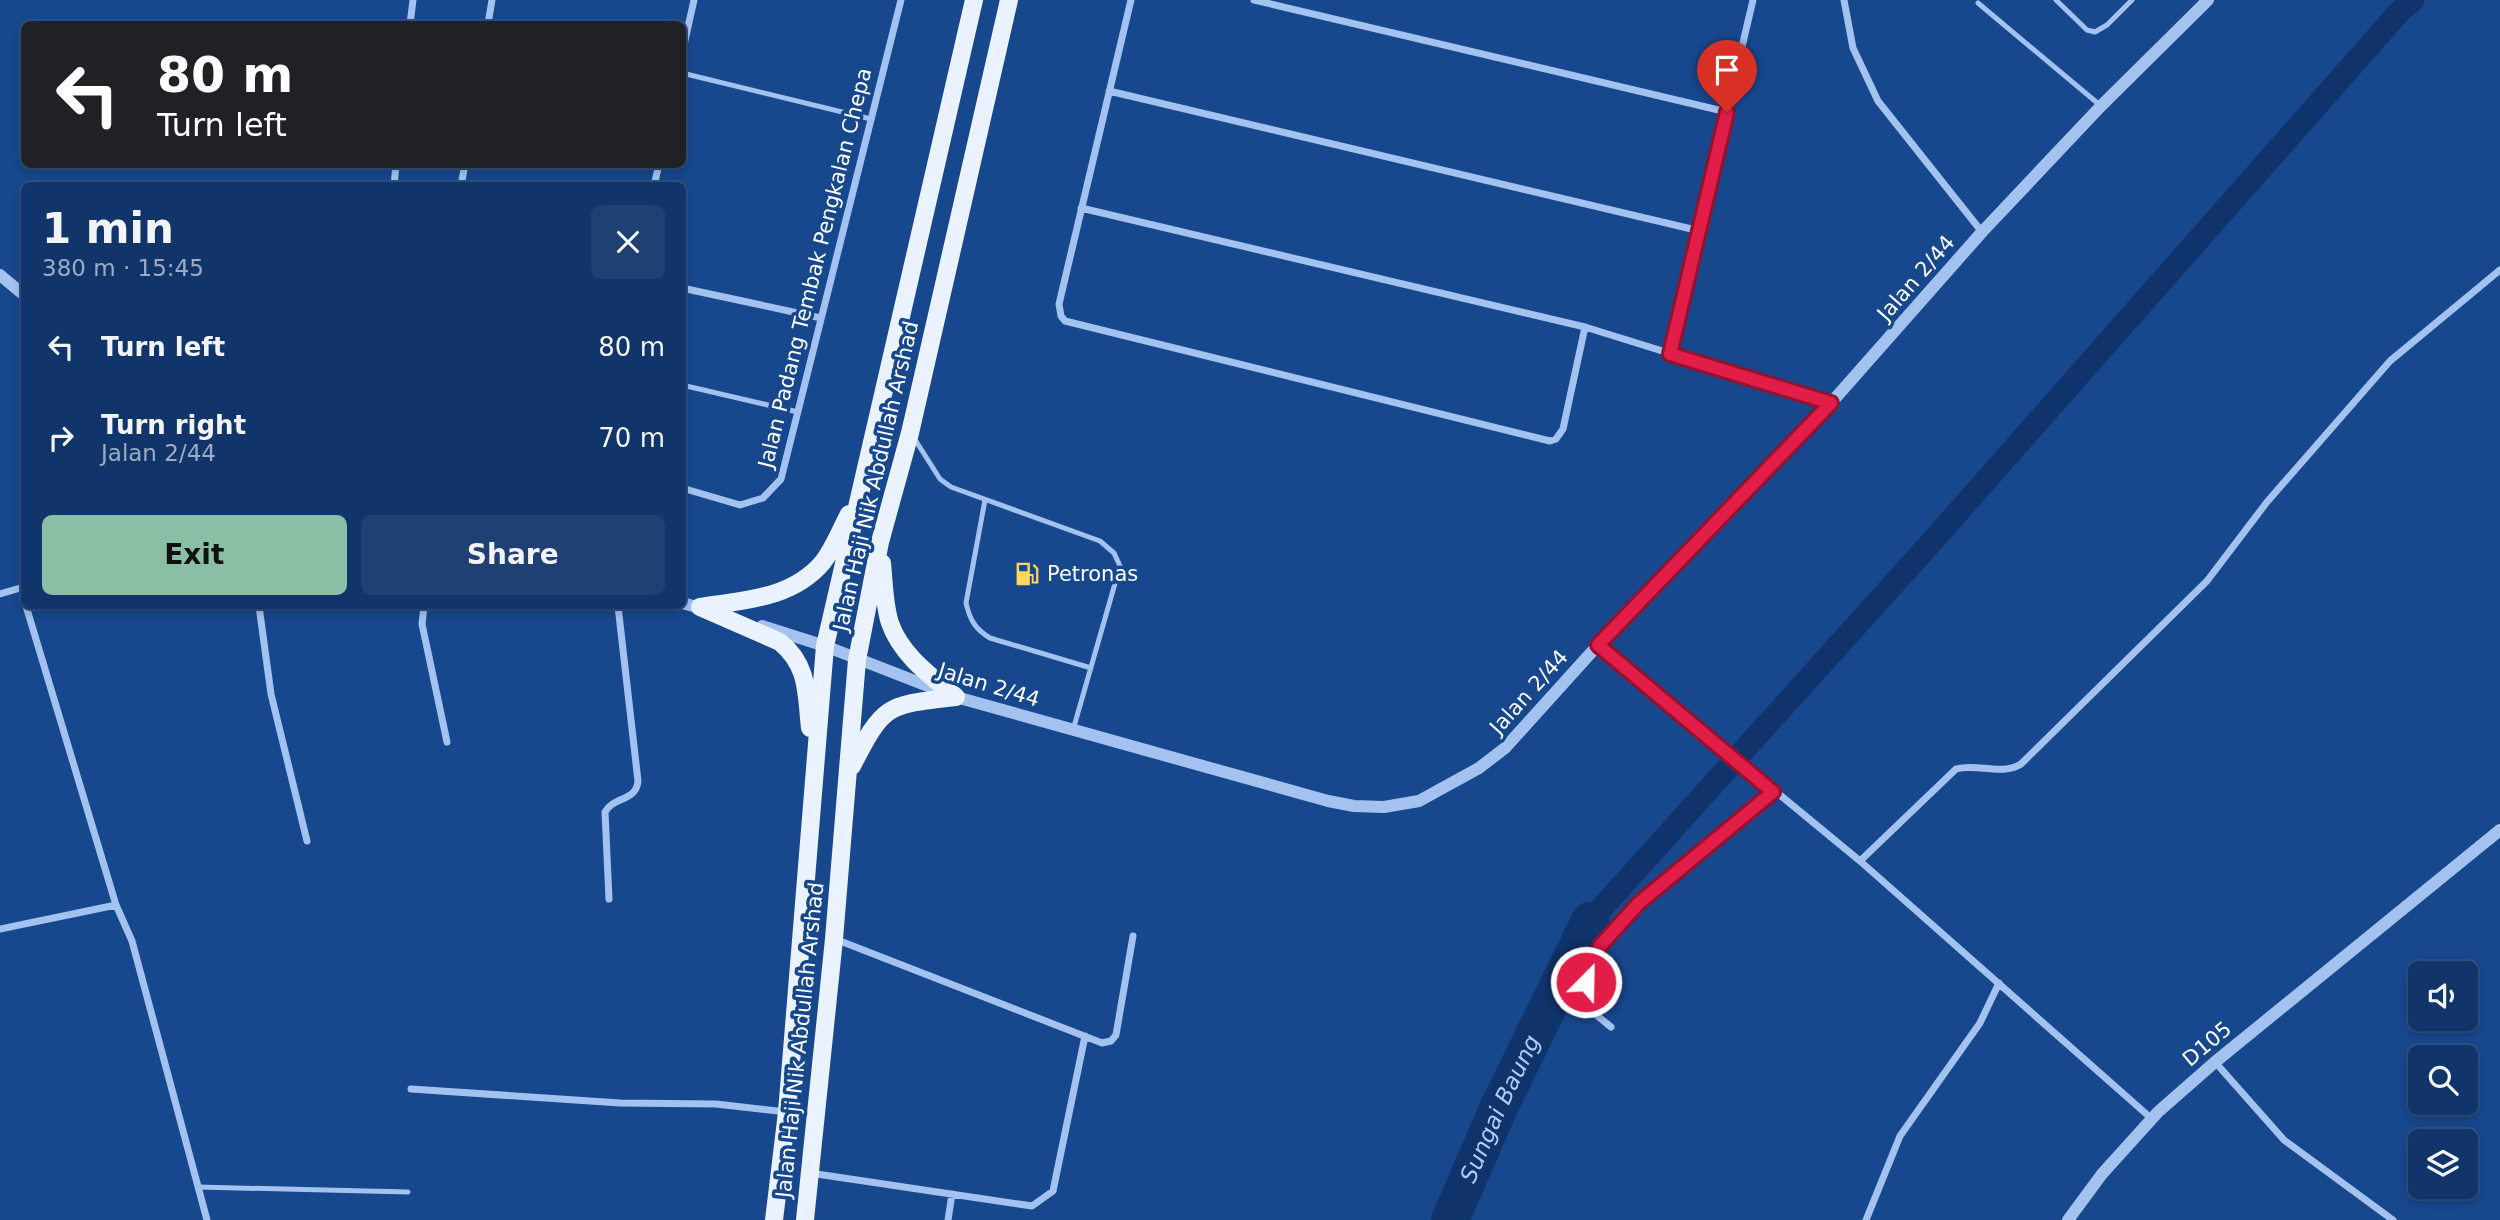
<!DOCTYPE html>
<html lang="en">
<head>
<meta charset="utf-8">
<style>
	body { margin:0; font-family:"DejaVu Sans",sans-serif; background:#1e4072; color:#f1f3f6; height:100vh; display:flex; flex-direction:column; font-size:26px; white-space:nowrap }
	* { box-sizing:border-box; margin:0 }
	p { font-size:23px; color:#9cabc1 }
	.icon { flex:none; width:38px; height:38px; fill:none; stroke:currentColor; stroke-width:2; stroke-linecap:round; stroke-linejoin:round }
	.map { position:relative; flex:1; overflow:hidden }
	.drawer { position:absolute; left:21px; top:182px; width:665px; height:427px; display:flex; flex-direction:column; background:#11356a; border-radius:10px; box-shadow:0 4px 10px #0003,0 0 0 2px #30507e }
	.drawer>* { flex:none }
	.guide { position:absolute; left:21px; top:21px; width:665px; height:147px; border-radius:10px; box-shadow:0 4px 10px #0003,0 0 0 2px #30507e; background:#202124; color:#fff; overflow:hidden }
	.controls { position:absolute; left:2408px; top:961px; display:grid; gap:14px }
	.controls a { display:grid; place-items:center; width:70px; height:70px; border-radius:10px; background:#11356a; box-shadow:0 4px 10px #0003,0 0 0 2px #30507e; font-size:35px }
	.pin { position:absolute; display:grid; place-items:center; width:60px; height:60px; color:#fff; margin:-72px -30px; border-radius:50% 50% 50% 0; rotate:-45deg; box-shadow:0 0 7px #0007 }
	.pin .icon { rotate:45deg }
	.me { position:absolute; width:77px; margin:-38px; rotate:23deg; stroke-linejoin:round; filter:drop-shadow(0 0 5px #0008) }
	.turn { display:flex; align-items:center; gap:24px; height:147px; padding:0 21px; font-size:32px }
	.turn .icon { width:91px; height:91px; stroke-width:2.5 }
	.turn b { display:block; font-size:49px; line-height:60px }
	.round { display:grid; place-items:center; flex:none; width:74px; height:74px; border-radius:10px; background:#1e4072 }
	.head { display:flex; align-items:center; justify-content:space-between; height:119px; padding:0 21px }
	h1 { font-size:42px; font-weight:800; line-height:52px }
	.cta { display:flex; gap:14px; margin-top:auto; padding:14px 21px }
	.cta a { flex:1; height:80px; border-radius:10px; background:#8abfa5; color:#111; font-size:28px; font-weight:800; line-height:80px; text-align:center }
	.cta a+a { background:#1e4072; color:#f1f3f6 }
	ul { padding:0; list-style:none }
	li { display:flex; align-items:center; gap:21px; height:91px; padding:0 21px }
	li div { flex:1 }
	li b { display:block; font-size:26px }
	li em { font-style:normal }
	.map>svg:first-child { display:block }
</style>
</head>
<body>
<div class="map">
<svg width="2500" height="1220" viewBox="0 0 2500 1220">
	<rect width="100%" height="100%" fill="#17478d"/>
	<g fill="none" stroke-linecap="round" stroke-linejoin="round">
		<!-- canal -->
		<path stroke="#0f336a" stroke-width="23" d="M1590,921l346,-384 465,-527 12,-10"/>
		<!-- river -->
		<path stroke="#0f336a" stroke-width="38" id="s1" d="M1450,1220l49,-113 91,-186"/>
		<!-- service -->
		<path stroke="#a3c2ef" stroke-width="5" d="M2056,0l31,30 8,2 12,-7 25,-25
			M1978,3l123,103
			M682,73l189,46
			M682,385l116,27
			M914,438l26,41 11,8 149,54 14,12 6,13 -47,164
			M985,500l-19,103c4,17 9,26 24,35l101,30
			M198,1187l210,5"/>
		<!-- minor -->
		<path stroke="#a3c2ef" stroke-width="7" d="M1131,0l-72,304 2,12 4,5 485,120 6,-2 7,-10 22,-102
			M1254,0l473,112
			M1844,0l9,48 25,53 104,131
			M410,24l3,-24
			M488,24l4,-24
			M682,54l12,-54
			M1109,91l591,140
			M394,186l2,-22
			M461,186l4,-22
			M654,186l5,-22
			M1081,208l504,119 245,76
			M682,288l139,30
			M1670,354l83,-354
			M682,488l58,17 23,-7 18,-19 120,-479
			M0,594l24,-7
			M26,606l90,299 16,36 75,279
			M259,606l12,88 36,147
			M424,606l-2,18 25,118
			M1598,645l262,216 292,258
			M1860,861l96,-92c21,-6 46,7 65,-5l186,-183 60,-79 123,-141 110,-91
			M609,899l-4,-87c9,-16 31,-10 33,-31l-20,-175
			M0,929l116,-24
			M835,939l267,104 9,-2 5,-6 17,-99
			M1611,1027l-33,-27 22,-54 39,-43 134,-112
			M2215,1062l69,78 109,80
			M411,1089l209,14 96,1 71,8
			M810,1173l222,33 21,-15 32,-155
			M948,1220l4,-26
			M1866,1220l34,-84 80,-113 19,-40"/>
		<!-- tertiary -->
		<path stroke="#a3c2ef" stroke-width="12" d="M0,275l24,20
			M682,603l26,7
			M762,626l63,20 131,51 372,104 26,5 30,1 35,-6 60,-33 26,-20 93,-103 233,-242 151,-171 119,-126 107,-106
			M2068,1220l34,-46 56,-62 57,-50 285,-232"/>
		<!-- primary -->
		<path stroke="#eaf2ff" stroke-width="18" d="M882,563c2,19 2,42 8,60 11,32 41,53 66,74
			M700,607l80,35c29,24 26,51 30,86
			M700,607c44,-7 92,-8 123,-45 11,-14 18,-33 26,-48
			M852,766c32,-63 35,-61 104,-69
			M774,1220l13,-108 38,-466 149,-646
			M805,1220l29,-281 23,-279 23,-118 30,-109 99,-433"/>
	</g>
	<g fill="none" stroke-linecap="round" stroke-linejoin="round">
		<!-- route casing -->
		<g stroke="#92132f" stroke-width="18">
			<path id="route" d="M1586,982l14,-36 39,-43 134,-111 -175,-147 233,-242 -161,-49 57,-242"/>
		</g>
		<!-- route -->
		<use href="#route" stroke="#e11d48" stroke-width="12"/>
	</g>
	<!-- icons -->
	<defs>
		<g id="fuel-bare" transform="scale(1.89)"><path d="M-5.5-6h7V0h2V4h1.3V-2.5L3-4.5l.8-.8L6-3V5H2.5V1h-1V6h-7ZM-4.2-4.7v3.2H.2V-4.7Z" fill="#ffd760" stroke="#17478d" stroke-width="2.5" paint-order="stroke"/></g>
	</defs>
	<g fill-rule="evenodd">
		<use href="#fuel-bare" x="1027" y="574"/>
	</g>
	<g text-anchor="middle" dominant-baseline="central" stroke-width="7" stroke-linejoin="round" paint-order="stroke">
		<!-- street labels -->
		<g font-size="21" fill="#fff" stroke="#17478d">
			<text transform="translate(815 268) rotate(-76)">Jalan Padang Tembak Pengkalan Chepa</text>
			<text transform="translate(1916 278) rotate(-49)">Jalan 2/44</text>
			<text transform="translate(876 476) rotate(-77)">Jalan Haji Nik Abdullah Arshad</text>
			<text transform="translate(989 685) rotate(17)">Jalan 2/44</text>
			<text transform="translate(1529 692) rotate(-48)">Jalan 2/44</text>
			<text transform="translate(800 1040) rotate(-84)">Jalan Haji Nik Abdullah Arshad</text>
			<text transform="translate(2207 1044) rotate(-40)">D105</text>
		</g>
		<!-- poi labels -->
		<g font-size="21" fill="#fff" stroke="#17478d" text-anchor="start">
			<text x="1047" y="574">Petronas</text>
		</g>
		<!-- water labels -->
		<g font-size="23" font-style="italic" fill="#aecdf6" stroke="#17478d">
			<text stroke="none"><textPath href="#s1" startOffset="122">Sungai Baung</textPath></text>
		</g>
	</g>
</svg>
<div class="controls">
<a><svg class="icon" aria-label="sound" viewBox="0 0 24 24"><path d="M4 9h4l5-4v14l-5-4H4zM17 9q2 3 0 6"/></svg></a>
<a><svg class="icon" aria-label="search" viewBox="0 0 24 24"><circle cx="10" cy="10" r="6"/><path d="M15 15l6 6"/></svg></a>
<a><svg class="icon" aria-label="layers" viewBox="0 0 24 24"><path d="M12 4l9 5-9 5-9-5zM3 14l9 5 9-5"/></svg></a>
</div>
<div class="pin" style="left:1727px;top:112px;background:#d93025"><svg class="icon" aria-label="arrive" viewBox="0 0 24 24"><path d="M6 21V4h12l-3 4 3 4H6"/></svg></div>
<svg class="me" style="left:1586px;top:982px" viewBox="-20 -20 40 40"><circle r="17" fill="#e11d48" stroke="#fff" stroke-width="3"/><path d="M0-11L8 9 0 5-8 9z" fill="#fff"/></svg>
<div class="guide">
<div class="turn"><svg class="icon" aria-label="left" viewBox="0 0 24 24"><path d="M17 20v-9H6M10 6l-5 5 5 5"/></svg><div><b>80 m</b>Turn left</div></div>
</div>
<section class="drawer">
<div class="head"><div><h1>1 min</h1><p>380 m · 15:45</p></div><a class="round"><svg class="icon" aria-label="close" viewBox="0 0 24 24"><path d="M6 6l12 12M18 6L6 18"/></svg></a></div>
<ul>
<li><svg class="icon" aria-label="left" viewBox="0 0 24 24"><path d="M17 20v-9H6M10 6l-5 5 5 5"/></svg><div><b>Turn left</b></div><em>80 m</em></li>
<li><svg class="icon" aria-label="right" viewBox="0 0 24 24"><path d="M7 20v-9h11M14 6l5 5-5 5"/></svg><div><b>Turn right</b><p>Jalan 2/44</p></div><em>70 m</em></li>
</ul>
<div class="cta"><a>Exit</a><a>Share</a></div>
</section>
</div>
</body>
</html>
